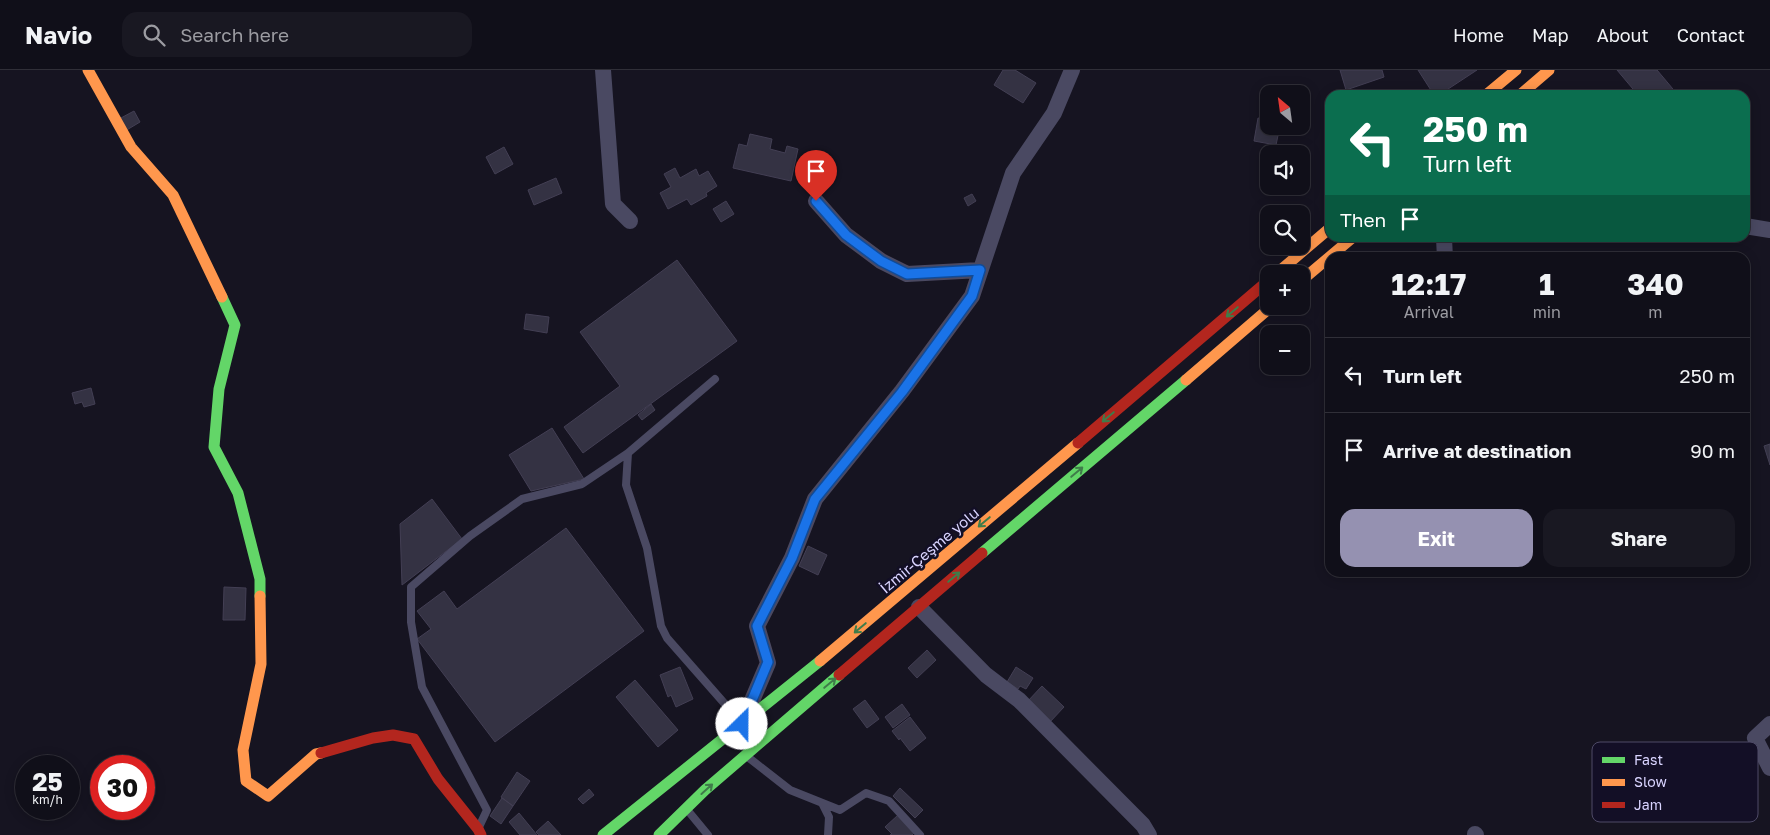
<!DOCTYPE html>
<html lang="en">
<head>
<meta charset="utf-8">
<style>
	body { margin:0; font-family:"Golos Text",sans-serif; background:#191822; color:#f1f3f6; height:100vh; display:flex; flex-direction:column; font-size:19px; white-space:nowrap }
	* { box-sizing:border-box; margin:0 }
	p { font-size:16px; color:#9c9ca2 }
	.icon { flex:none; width:28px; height:28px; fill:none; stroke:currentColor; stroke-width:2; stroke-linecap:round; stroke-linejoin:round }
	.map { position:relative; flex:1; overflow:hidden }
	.details { position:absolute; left:1325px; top:182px; width:425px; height:325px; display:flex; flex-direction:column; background:#100f19; border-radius:15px; box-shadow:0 2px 12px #0003,0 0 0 1px #302f38 }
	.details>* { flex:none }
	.banner { position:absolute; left:1325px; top:20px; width:425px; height:152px; border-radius:15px; box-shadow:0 2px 12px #0003,0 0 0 1px #302f38; background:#0b6e4f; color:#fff; overflow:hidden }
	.needle { width:32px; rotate:331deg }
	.buttons { position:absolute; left:1260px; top:15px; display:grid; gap:10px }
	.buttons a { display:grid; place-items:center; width:50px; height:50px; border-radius:10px; background:#100f19; box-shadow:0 2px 12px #0003,0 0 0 1px #302f38; font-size:25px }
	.speed { position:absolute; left:15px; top:685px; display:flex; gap:10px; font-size:25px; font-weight:700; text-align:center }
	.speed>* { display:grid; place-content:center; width:65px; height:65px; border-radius:50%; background:#100f19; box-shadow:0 2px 12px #0003,0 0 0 1px #302f38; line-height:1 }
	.speed small { font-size:12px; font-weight:400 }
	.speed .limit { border:8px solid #d22; background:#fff; color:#111 }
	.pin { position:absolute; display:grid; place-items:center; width:42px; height:42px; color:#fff; margin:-51px -21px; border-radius:50% 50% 50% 0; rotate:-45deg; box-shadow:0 0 5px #0007 }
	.pin .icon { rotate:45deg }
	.me { position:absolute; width:55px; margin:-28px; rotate:23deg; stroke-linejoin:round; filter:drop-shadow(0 0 4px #0008) }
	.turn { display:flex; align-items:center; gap:18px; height:105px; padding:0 15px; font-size:22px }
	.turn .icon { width:65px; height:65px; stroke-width:2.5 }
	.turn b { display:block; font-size:35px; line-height:42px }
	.then { display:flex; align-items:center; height:48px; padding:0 15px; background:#0003; gap:10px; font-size:19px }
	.eta { display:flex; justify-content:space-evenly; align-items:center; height:85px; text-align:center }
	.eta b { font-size:30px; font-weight:700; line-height:35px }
	.button { display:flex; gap:10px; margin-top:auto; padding:10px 15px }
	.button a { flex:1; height:58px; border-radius:15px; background:#9591b1; color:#fff; font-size:20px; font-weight:700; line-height:58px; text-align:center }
	.button a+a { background:#191822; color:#f1f3f6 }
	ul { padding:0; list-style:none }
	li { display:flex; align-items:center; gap:15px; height:75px; padding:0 15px; border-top:1px solid #302f38 }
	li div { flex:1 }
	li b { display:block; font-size:19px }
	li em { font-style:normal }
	header { display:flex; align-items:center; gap:30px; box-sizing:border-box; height:70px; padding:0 25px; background:#100f19; border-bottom:1px solid #302f38 }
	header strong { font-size:24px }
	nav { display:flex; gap:28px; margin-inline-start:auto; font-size:18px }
	.search { width:350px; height:45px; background:#191822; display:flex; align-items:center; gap:12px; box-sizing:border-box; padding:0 18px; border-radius:15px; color:#9c9ca2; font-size:19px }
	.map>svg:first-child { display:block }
</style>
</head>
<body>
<header>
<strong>Navio</strong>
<div class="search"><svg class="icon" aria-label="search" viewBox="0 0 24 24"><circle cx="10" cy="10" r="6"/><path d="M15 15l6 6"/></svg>Search here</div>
<nav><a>Home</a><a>Map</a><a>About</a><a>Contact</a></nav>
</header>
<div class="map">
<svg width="1770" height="765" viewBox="0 0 1770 765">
	<rect width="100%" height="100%" fill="#161421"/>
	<!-- building -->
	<path fill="#343243" stroke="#433f54" d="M1003,0h12l21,13 -13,20 -29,-18z
		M1340,0h42l2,7 -38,13z
		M1418,0h59l-38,25h-5z
		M1617,0h40l21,25h-40z
		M134,41l6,11 -15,9 -6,-12z
		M1258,48l11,2v6h11l-4,19 -22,-4z
		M750,64l22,5 -2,10 15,4 2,-7 11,3 -7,32 -58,-13 6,-24 8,2z
		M504,77l9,17 -18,10 -9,-17z
		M675,98l5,10 16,-9 3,7 9,-5 9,15 -11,7 1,3 -16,9 -4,-6 -19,10 -8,-16 11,-6 -7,-13z
		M556,108l6,15 -28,12 -6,-15z
		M972,124l4,7 -8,5 -4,-8z
		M726,131l8,13 -13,8 -8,-13z
		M677,190l60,81 -154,112 -19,-26 56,-41 -40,-54z
		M526,244l23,3 -2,16 -23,-4z
		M91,318l4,16 -11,3 -2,-5 -7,2 -3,-11z
		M651,334l4,6 -13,10 -4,-5z
		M552,358l32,51 -53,12 -22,-36z
		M1770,374v21l-6,-19z
		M432,429l30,40 -60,46 -2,-61z
		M566,458l78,103 -149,111 -78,-103 14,-10 -14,-18 27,-20 13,18z
		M808,476l19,9 -9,20 -19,-9z
		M224,517l22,1 -1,32h-22z
		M927,580l9,10 -19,18 -9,-10z
		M680,597l13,32 -17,8 -5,-12 -3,2 -8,-22z
		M1016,597l17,11 -7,11 -6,-3 -2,3 -11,-7z
		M635,610l43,50 -20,17 -42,-50z
		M1042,616l22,21 -15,16 -22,-21z
		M865,630l14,19 -12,9 -14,-19z
		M902,634l8,11 -17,13 -8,-11z
		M910,647l16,21 -16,13 -10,-13 -1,2 -7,-9z
		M517,702l13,9 -17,25 -12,-9z
		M900,718l23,22 -8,8 -22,-22z
		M589,719l5,6 -11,9 -5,-5z
		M502,728l11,8 -12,18 -11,-8z
		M519,743l18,22h-17l-11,-13z
		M898,745l17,17 -3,3h-22l2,-1 -7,-7z
		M548,751l13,14h-22l-3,-3z"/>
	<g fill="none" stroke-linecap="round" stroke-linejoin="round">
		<!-- lane -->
		<path stroke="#4a4962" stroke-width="8" d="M715,309l-87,74 -2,32 21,63 14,78 6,12 72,82
			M749,688l41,32 50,20 26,-17 23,8 31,34
			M822,733l7,14 -1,18
			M689,742l19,23
			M479,757l8,-17 -65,-123 -11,-65v-35l59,-51 52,-37 60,-15 46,-31"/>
		<!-- street -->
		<path stroke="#4a4962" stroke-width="16" d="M603,0l10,134 17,17
			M816,131l30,34 35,26 26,13 73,-4
			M1745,156l25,4
			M1444,168l1,20
			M919,537l67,68 33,25 124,125 6,10
			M745,647l23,-54 -11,-37 35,-68 23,-59 87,-108 70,-95 41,-123 41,-60 18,-43
			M1770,654l-15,14 15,30
			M1475,764l1,1"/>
		<!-- fast -->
		<path stroke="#63d668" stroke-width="11" d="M222,227l13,28 -16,64 -5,58 24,46 22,86v17
			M982,483l204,-173
			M603,765l217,-174
			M659,765l46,-45 134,-115"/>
		<!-- slow -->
		<path stroke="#ff974d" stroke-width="11" d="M88,0l43,77 42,48 49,102
			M1486,25l30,-25
			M1520,25l29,-25
			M1276,204l54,-46
			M1301,211l51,-43
			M1186,310l86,-74
			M260,526l1,68 -18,86 3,31 22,15 48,-42 5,-1
			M820,591l258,-218"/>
		<!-- jam -->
		<path stroke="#b3261e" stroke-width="11" d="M1078,373l191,-163
			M839,605l143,-122
			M321,683l52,-15 20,-3 21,4 24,40 40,50 3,6"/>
	</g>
	<!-- one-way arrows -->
	<defs><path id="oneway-shaft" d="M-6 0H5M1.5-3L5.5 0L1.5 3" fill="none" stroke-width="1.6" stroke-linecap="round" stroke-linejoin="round" transform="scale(1.25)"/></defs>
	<g stroke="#3f7c4a">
		<use href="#oneway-shaft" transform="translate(1232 242) rotate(140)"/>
		<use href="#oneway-shaft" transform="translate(1108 347) rotate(140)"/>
		<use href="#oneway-shaft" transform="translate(1077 402) rotate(-40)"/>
		<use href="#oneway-shaft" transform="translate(984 452) rotate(140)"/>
		<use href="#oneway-shaft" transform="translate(954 507) rotate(-40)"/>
		<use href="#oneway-shaft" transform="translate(860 558) rotate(140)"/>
		<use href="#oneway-shaft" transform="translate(830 613) rotate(-40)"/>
		<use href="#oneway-shaft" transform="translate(707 719) rotate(-42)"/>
	</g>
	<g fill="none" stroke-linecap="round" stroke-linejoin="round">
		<!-- route casing -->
		<g stroke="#114b97" stroke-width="12">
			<path id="route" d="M742,654l26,-62 -11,-36 35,-68 23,-59 87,-107 70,-96 8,-26 -73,4 -26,-13 -35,-26 -30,-34"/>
		</g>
		<!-- route -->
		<use href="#route" stroke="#1a73e8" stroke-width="9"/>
	</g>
	<g text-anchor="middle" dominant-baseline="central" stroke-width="5" stroke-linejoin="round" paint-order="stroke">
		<!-- street labels -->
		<g font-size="15" fill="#d9d4ff" stroke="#130f26">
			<text transform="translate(929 480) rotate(-40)">İzmir-Çeşme yolu</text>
		</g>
	</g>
	<!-- legend -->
	<rect x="1592" y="672" width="166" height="80" rx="8" fill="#130f26" stroke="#4e4a67" stroke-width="1"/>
	<rect x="1602" y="687" width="23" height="6" fill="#63d668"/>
	<rect x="1602" y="709" width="23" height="7" fill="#ff974d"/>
	<rect x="1602" y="732" width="23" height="6" fill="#b3261e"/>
	<g font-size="14" fill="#d9d4ff">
		<text x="1634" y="695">Fast</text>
		<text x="1634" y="717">Slow</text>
		<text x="1634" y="740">Jam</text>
	</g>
</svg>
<div class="buttons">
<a><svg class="needle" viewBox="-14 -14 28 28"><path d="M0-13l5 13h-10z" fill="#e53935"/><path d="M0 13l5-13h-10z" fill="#9c9ca2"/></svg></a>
<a><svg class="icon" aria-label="sound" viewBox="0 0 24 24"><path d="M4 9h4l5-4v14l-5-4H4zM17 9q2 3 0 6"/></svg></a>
<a><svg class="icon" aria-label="search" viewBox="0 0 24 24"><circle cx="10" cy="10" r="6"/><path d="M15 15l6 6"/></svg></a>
<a>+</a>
<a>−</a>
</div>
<div class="speed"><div>25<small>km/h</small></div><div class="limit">30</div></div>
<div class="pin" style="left:816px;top:131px;background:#d93025"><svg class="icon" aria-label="arrive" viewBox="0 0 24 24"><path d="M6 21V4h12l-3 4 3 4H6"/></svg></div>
<svg class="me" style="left:742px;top:654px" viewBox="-20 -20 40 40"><circle r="19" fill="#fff"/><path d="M0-13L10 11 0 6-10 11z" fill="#1a73e8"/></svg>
<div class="banner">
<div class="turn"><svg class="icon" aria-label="left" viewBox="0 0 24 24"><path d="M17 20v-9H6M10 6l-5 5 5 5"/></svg><div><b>250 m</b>Turn left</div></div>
<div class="then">Then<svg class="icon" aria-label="arrive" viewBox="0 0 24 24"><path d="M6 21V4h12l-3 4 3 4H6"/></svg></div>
</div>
<section class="details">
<div class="eta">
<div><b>12:17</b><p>Arrival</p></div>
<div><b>1</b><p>min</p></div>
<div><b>340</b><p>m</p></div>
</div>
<ul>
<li><svg class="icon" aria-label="left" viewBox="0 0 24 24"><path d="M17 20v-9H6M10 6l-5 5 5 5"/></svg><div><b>Turn left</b></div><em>250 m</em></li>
<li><svg class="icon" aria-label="arrive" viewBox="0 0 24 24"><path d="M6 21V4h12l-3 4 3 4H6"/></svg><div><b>Arrive at destination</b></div><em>90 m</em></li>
</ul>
<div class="button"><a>Exit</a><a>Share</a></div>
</section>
</div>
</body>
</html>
